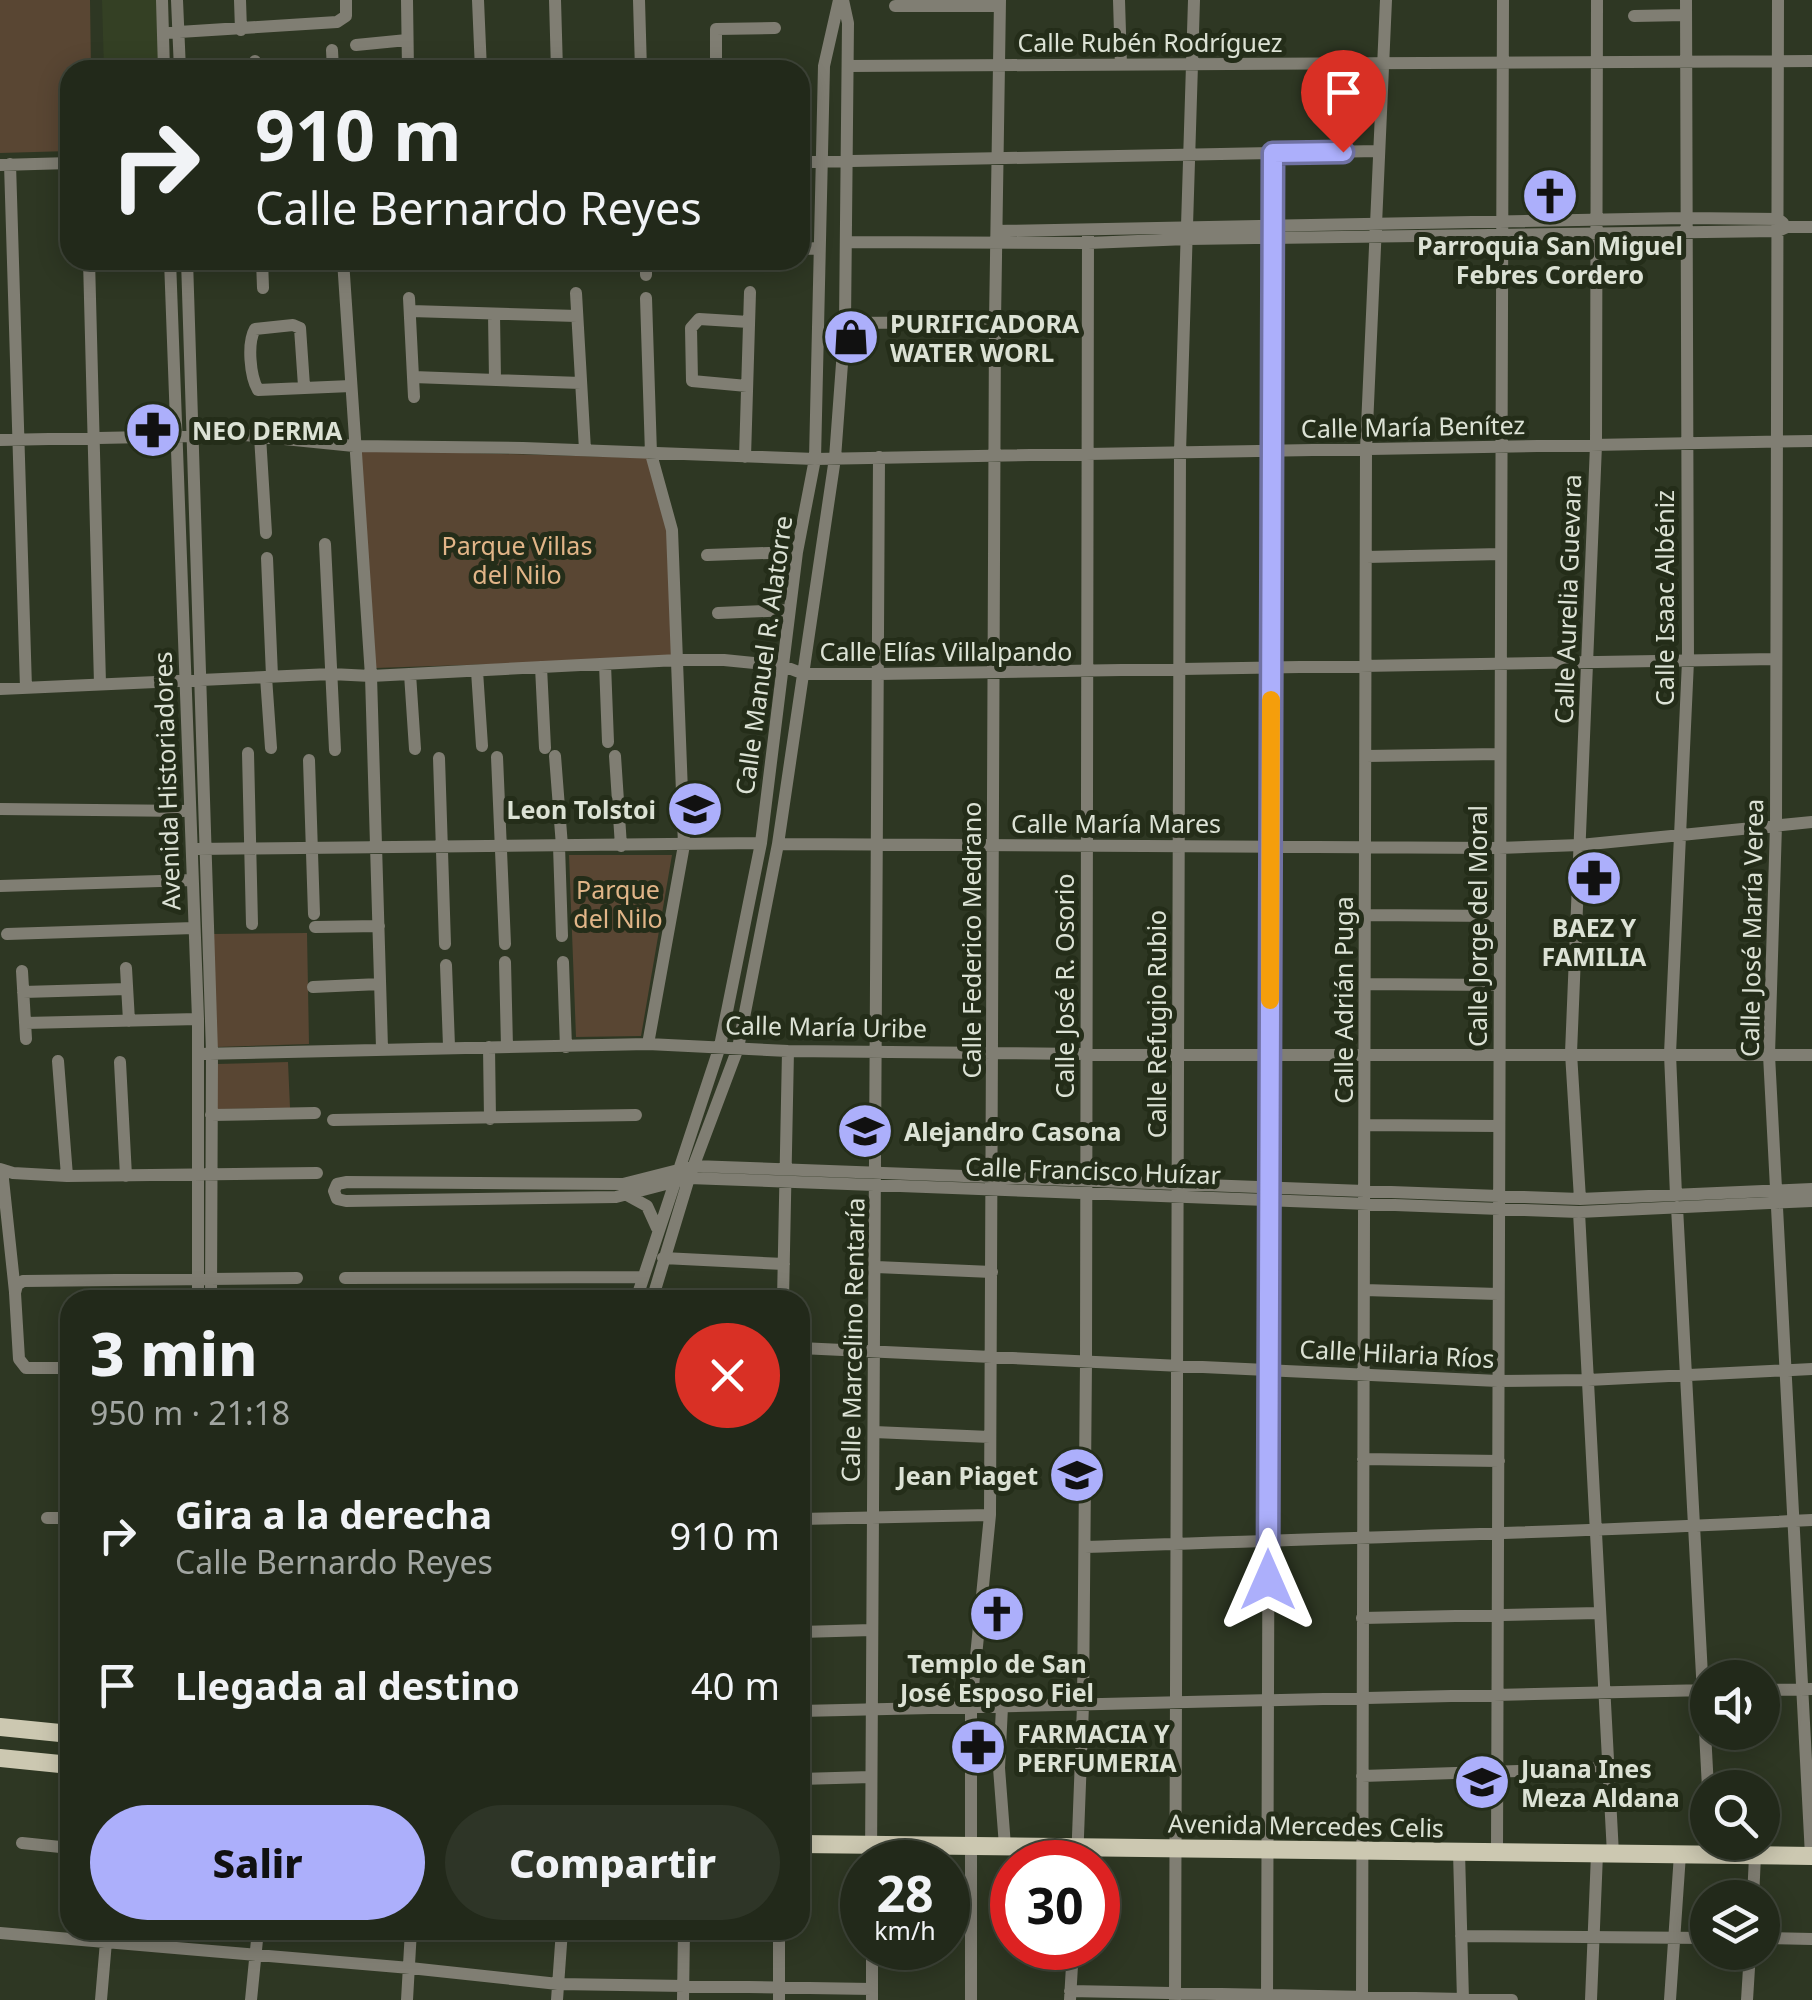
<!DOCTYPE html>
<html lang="es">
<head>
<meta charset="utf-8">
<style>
	body { margin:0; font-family:"Noto Sans",sans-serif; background:#2e3527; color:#f1f3f6; height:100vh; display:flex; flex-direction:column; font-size:38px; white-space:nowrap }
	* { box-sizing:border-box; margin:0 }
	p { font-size:32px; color:#a2a6a2 }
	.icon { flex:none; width:55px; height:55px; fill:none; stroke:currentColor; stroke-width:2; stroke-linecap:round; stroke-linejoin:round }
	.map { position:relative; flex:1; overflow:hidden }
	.panel { position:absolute; left:60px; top:1290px; width:750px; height:650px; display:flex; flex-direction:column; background:#22291a; border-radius:30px; box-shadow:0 5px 25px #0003,0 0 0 2px #3f4539 }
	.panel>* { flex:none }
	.hud { position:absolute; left:60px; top:60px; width:750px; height:210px; border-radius:30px; box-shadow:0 5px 25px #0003,0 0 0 2px #3f4539; background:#22291a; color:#f1f3f6; overflow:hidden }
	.buttons { position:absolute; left:1690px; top:1660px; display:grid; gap:20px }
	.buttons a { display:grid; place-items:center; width:90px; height:90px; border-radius:50%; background:#22291a; box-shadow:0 5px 25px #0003,0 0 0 2px #3f4539; font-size:50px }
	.speed { position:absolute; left:840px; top:1840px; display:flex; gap:20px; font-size:50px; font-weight:700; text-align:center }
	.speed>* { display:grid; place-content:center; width:130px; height:130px; border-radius:50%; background:#22291a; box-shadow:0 5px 25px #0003,0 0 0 2px #3f4539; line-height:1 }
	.speed small { font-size:25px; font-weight:400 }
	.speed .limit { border:15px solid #d22; background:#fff; color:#111 }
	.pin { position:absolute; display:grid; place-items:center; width:85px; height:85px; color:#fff; margin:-102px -42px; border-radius:50% 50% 50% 0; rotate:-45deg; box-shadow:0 0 10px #0007 }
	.pin .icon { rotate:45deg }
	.me { position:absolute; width:110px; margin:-55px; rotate:0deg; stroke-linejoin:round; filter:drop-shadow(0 0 8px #0008) }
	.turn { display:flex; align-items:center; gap:35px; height:210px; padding:0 30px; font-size:45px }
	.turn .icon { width:130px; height:130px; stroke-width:2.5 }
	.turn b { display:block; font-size:70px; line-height:85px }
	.round { display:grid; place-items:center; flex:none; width:105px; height:105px; border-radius:52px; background:#2e3527 }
	.headline { display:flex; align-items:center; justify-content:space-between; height:170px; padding:0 30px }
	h1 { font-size:60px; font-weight:800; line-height:75px }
	.cta { display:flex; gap:20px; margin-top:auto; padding:20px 30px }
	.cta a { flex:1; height:115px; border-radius:60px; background:#acaffb; color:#111; font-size:40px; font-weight:800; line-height:115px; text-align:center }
	.cta a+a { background:#2e3527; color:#f1f3f6 }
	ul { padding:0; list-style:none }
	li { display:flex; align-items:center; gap:30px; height:150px; padding:0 30px }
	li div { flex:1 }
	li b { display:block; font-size:38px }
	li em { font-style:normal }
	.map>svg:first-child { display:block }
</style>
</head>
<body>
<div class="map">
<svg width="1812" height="2000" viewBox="0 0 1812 2000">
	<rect width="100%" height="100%" fill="#2e3723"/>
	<!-- built -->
	<path fill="#344024" d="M102,0h57l2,70h-57z"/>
	<!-- green -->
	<path fill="#594633" d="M0,0h90l1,70h-21v81l-70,2z
		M359,450l289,8 21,61 6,139 -300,10z
		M569,855h103l-31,181 -65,1z
		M307,933l2,111 -93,3 -3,-113z
		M288,1062l2,46 -74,1 1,-45z"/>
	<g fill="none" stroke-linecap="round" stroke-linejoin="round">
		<!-- minor -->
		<path stroke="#807e73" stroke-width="12" d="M162,0l2,70
			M177,0l3,70
			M240,0l1,30
			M407,0l1,70
			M478,0l3,70
			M555,0l2,70
			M639,0l2,70
			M1119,0l2,65
			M1778,0l-2,825 -7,230 42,801
			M895,6h105
			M1634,16l52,-1
			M163,33l174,-11 9,-6v-16
			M356,45l51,-5
			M332,50l1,20
			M255,61v9
			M848,66l964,-5
			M716,70v-41l59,-1
			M800,162l578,-11
			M10,164l16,524
			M0,165l70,-2
			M997,231l688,-13 93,1 5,4
			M847,242l241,1 100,-4 590,-8 9,-4h25
			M800,249l19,-1
			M89,260l11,424
			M170,260l28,759v281
			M187,260l25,793 -1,247
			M262,260l1,28
			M343,260l28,416 11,372
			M646,260v15
			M576,293l9,157
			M409,298l5,99
			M646,298l5,156 21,76 12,315 -36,199
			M411,311l166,5
			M494,314l1,66
			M845,323l150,-1
			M413,377l168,6
			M304,386l-4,-58 -7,-3 -38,4c-8,14 -5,47 3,61l93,-4
			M747,386l-55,-5 -1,-53 8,-9 50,3
			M260,436l6,97
			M0,440l245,-5 109,11 169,2 292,11 997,-18
			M745,457l5,-165
			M325,544l10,206
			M707,555l90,-3
			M1366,557l135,-3
			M267,558l5,118
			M718,613l71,-3
			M605,664l3,78
			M541,667l4,81
			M477,671l5,75
			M410,674l5,75
			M266,677l5,71
			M0,689l331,-15 40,2 307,-16h46l59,6 21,8h75l896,-15
			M248,753l4,171
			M555,756l7,90
			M615,756l6,90
			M1366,756l134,-2
			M497,757l8,187
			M439,758l6,186
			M309,760l5,154
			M0,809l189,2
			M778,844l721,4 81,-3 232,-23
			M559,846l3,90
			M197,849l564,-6
			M0,886l192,-6
			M1365,915l134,1
			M315,927l64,-1
			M7,934l187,-6
			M505,962l2,85
			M563,962l3,85
			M446,965l3,81
			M126,968l3,53
			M22,971l4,68
			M1365,984l134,1
			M313,987l67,-3
			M23,992l104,-3
			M25,1023l173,-4
			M489,1047l1,72
			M198,1054l450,-10 140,7 390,4h634
			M58,1061l9,115
			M120,1062l6,114
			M211,1115l104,-2
			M333,1120l303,-5
			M1365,1125l133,1
			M0,1169l13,4 54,3 250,-3
			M2,1170l13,122
			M1812,1189l-232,10 -886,-33 -71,18 -276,-2 -10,2 -3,7 3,8 9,2 270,-4 73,-19 890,34 233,-11
			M627,1195l20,11 10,22
			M1676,1195l-6,-141 18,-393 -2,-661
			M1580,1199l-9,-146 25,-608 1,-445
			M1677,1207l31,581
			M1579,1212l34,642
			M663,1258l121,6
			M876,1267l116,5
			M345,1278l296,-1
			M1364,1290l134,4
			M636,1300l84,-254 41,-203 36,-291 18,-93 9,-393 15,-66
			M652,1300l37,-122 49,-130 40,-204 57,-386 10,-135 3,-300 -5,-23
			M783,1300l5,-249
			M800,1348l698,33 90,-1 224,-11
			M70,1368h-44l-7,-9 -4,-66 2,-8 6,-4 274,-3
			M874,1432l116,5
			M1363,1459l136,2
			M65,1471l5,117
			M47,1518h23
			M800,1519l190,-4
			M1085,1547c242,-9 485,-14 727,-27
			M1362,1618l238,-5
			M800,1632l72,-2
			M1762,1690l50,-1
			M1002,1707l-3,61 6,78
			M800,1711l908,-21
			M1362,1776l247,-8
			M800,1779l71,-2
			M22,1843l48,5
			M1459,1852l4,148
			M1497,1852l6,-1852
			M871,1862l8,-1405
			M1077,1862l6,-157 3,-344 2,-1131
			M1753,1898l2,-42
			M0,1933l410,35 148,16 314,5
			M1461,1936l247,2
			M1762,1938l50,1
			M872,1948v52
			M1070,1991l442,9
			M101,2000l6,-70
			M251,2000l7,-70
			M407,2000l4,-70
			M557,2000l5,-70
			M683,2000l1,-70
			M779,2000v-70
			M971,2000v-293l19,-192 5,-1193 5,-322
			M1070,2000l3,-52
			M1175,2000l5,-1548 14,-452
			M1267,2000l6,-1847
			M1362,2000l4,-1551 20,-449
			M1591,2000l6,-146
			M1670,2000l10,-146
			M1747,2000l3,-48"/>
		<!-- major -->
		<path stroke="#ccc8b1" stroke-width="18" d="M0,1727l70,7
			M0,1758l70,7
			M800,1844l1012,12"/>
	</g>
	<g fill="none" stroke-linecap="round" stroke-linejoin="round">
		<!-- route casing -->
		<g stroke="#7072a3" stroke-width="25">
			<path id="route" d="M1268,1580l5,-1427 70,-1"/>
		</g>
		<!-- route -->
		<use href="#route" stroke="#acaffb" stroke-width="18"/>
		<!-- slow -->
		<path stroke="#f59e0b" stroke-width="18" d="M1270,1000l1,-300"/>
	</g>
	<!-- icons -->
	<defs>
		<g id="church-disc" transform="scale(2.875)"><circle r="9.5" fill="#acaffb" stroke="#242d19"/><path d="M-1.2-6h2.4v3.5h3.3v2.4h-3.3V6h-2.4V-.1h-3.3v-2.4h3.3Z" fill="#111"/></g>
		<g id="shop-disc" transform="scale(2.875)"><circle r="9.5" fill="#acaffb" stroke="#242d19"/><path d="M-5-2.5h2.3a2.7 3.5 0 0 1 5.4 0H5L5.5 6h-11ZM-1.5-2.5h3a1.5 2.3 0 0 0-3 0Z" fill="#111"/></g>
		<g id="pharmacy-disc" transform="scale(2.875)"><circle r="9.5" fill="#acaffb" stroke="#242d19"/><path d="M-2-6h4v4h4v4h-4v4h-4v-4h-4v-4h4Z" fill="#111"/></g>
		<g id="school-disc" transform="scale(2.875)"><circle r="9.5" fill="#acaffb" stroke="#242d19"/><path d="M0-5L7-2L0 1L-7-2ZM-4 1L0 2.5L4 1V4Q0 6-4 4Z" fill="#111"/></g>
	</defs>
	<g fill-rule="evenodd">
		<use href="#church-disc" x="1550" y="196"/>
		<use href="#shop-disc" x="851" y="337"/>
		<use href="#pharmacy-disc" x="153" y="430"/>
		<use href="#school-disc" x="695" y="809"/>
		<use href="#pharmacy-disc" x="1594" y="878"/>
		<use href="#school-disc" x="865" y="1131"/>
		<use href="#school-disc" x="1077" y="1475"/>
		<use href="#church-disc" x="997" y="1614"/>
		<use href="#pharmacy-disc" x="978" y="1747"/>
		<use href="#school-disc" x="1482" y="1782"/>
	</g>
	<g text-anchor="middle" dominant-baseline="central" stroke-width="10" stroke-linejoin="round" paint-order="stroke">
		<!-- street labels -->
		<g font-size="25" fill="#dce2d5" stroke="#242d19">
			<text x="1150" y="42">Calle Rubén Rodríguez</text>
			<text transform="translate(1413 426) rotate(-1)">Calle María Benítez</text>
			<text transform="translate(1664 598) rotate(-90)">Calle Isaac Albéniz</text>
			<text transform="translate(1567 599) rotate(-88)">Calle Aurelia Guevara</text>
			<text x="946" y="651">Calle Elías Villalpando</text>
			<text transform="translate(763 655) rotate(-82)">Calle Manuel R. Alatorre</text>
			<text transform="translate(166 781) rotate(-92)">Avenida Historiadores</text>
			<text x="1116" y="823">Calle María Mares</text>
			<text transform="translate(1477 926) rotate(-90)">Calle Jorge del Moral</text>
			<text transform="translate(1751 928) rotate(-89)">Calle José María Verea</text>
			<text transform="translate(971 940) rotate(-90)">Calle Federico Medrano</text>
			<text transform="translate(1064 986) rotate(-90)">Calle José R. Osorio</text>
			<text transform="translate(1343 1000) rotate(-90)">Calle Adrián Puga</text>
			<text transform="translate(1156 1024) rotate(-90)">Calle Refugio Rubio</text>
			<text transform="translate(826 1026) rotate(1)">Calle María Uribe</text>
			<text transform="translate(1093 1170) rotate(2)">Calle Francisco Huízar</text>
			<text transform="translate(852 1340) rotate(-89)">Calle Marcelino Rentaría</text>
			<text transform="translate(1397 1353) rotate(3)">Calle Hilaria Ríos</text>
			<text transform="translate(1306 1825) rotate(1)">Avenida Mercedes Celis</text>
		</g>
		<!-- poi labels -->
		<g font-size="25" font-weight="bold" fill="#dce2d5" stroke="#242d19" text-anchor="start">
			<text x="1550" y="245" text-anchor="middle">Parroquia San Miguel<tspan x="1550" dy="29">Febres Cordero</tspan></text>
			<text x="890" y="323">PURIFICADORA<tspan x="890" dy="29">WATER WORL</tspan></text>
			<text x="192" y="430">NEO DERMA</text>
			<text x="656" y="809" text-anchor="end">Leon Tolstoi</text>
			<text x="1594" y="927" text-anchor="middle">BAEZ Y<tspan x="1594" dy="29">FAMILIA</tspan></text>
			<text x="904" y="1131">Alejandro Casona</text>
			<text x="1038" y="1475" text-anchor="end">Jean Piaget</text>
			<text x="997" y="1663" text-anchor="middle">Templo de San<tspan x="997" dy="29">José Esposo Fiel</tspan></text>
			<text x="1017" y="1733">FARMACIA Y<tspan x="1017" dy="29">PERFUMERIA</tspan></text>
			<text x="1521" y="1768">Juana Ines<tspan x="1521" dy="29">Meza Aldana</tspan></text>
		</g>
		<!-- park labels -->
		<g font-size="25" fill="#e1b588" stroke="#242d19">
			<text x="517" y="545">Parque Villas<tspan x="517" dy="29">del Nilo</tspan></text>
			<text x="618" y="889">Parque<tspan x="618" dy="29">del Nilo</tspan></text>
		</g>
	</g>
</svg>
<div class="buttons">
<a><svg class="icon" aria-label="sound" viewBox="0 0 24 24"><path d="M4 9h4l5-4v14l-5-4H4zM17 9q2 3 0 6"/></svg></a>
<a><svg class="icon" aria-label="search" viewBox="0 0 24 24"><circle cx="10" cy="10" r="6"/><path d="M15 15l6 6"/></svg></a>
<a><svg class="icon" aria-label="layers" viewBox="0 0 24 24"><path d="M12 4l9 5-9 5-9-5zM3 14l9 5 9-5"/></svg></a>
</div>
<div class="speed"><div>28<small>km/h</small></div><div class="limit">30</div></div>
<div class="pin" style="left:1343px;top:152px;background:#d93025"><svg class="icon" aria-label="arrive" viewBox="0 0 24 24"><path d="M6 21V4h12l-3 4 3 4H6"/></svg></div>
<svg class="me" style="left:1268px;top:1580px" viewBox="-20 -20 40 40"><path d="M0-17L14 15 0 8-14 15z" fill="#acaffb" stroke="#fff" stroke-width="4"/></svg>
<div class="hud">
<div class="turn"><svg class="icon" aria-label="right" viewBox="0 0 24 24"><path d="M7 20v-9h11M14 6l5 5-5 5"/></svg><div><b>910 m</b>Calle Bernardo Reyes</div></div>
</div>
<section class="panel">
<div class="headline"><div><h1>3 min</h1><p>950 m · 21:18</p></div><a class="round" style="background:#d93025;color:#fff"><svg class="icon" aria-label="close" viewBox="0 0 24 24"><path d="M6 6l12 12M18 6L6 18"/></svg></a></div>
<ul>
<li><svg class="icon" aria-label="right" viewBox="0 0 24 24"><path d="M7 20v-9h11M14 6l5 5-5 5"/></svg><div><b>Gira a la derecha</b><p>Calle Bernardo Reyes</p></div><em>910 m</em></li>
<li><svg class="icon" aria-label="arrive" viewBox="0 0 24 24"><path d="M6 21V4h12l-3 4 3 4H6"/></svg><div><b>Llegada al destino</b></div><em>40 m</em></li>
</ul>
<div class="cta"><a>Salir</a><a>Compartir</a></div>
</section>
</div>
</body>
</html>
